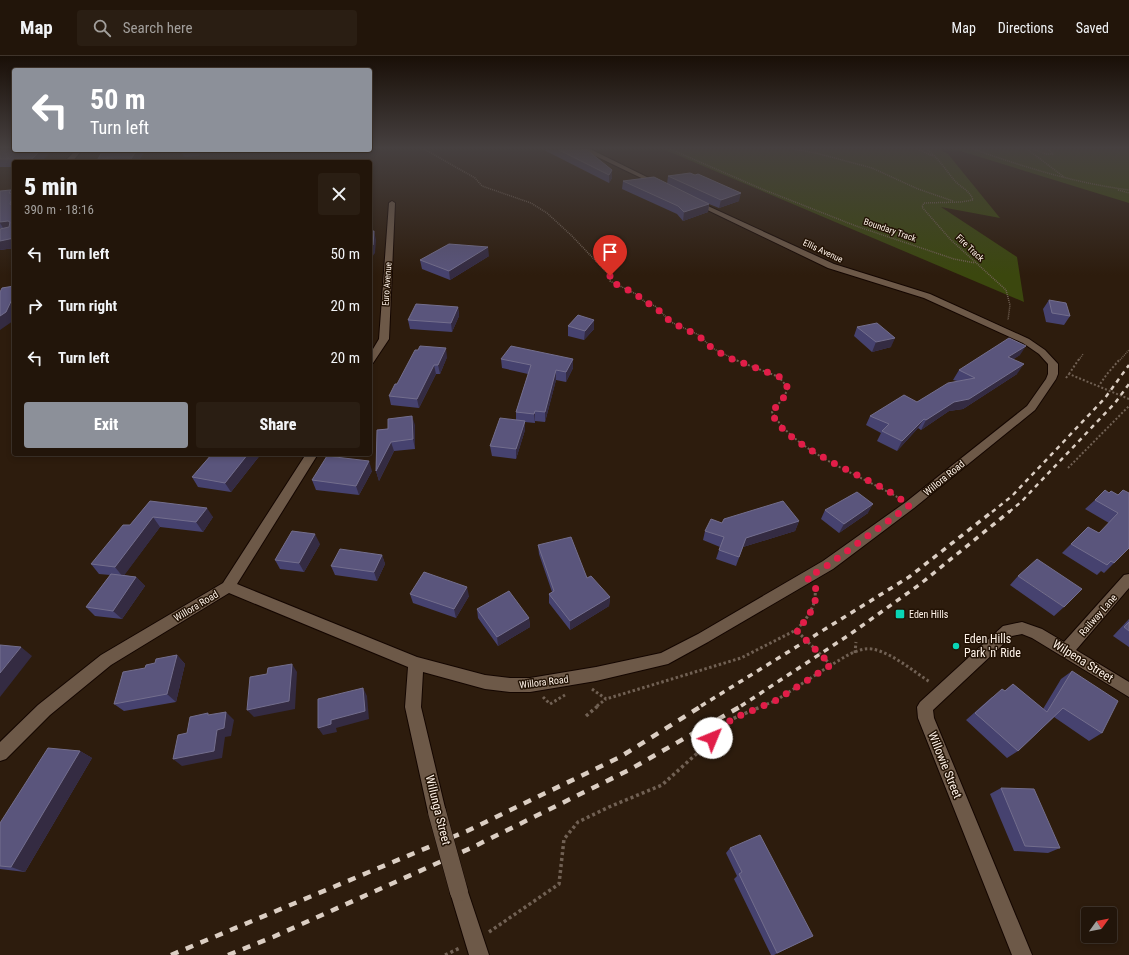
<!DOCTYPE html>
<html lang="en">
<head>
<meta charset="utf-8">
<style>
	body { margin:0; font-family:"Roboto Condensed",sans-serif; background:#2a1e13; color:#f1f3f6; height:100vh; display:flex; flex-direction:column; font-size:15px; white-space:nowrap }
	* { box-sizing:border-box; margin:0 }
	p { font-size:13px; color:#a29f9c }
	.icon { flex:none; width:22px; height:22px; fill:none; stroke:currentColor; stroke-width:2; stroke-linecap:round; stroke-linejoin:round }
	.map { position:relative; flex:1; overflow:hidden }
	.panel { position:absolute; left:12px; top:104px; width:360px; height:296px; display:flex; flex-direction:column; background:#22150a; border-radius:4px; box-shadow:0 2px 6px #0003,0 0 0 1px #3f342b }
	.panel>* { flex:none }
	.banner { position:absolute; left:12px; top:12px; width:360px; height:84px; border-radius:4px; box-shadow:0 2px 6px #0003,0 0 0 1px #3f342b; background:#8c9099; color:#fff; overflow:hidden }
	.needle { width:26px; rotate:57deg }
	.controls { position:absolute; left:1081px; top:851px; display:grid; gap:8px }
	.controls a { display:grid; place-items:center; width:36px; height:36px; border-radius:4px; background:#22150a; box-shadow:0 2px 6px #0003,0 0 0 1px #3f342b; font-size:20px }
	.pin { position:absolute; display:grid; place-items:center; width:34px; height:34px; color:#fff; margin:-41px -17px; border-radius:50% 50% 50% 0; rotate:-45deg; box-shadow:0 0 4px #0007 }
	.pin .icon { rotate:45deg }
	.me { position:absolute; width:44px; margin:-22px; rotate:45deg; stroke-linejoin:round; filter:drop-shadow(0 0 3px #0008) }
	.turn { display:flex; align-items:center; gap:14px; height:84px; padding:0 12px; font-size:18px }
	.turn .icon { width:52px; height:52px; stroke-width:2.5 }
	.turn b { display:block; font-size:28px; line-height:34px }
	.round { display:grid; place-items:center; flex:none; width:42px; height:42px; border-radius:4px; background:#2a1e13 }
	.head { display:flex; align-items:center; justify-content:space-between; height:68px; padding:0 12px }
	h1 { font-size:24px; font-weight:800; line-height:30px }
	.action { display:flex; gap:8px; margin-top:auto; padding:8px 12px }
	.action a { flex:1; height:46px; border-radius:4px; background:#8c9099; color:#fff; font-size:16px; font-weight:800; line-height:46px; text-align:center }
	.action a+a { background:#2a1e13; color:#f1f3f6 }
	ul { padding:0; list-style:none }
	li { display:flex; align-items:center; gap:12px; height:52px; padding:0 12px }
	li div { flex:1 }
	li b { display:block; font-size:15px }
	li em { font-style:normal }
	header { display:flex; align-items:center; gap:24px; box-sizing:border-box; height:56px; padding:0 20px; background:#22150a; border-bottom:1px solid #3f342b }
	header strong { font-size:19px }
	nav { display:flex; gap:22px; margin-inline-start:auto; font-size:14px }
	.search { width:280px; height:36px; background:#2a1e13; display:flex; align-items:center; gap:10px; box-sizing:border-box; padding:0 14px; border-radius:4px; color:#a29f9c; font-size:15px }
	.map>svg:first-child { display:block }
</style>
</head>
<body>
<header>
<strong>Map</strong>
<div class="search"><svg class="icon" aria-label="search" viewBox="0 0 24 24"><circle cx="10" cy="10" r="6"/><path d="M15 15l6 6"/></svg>Search here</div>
<nav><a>Map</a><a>Directions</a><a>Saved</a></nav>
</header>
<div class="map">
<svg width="1129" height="899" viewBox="0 0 1129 899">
	<rect width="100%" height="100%" fill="#2d1c0d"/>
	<!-- green -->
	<path fill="#3b470e" d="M663,93h276l9,5 52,64 -59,-11 76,50 7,45z
		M954,93h175v54z"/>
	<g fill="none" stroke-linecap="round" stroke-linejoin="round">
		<!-- minor casing -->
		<g stroke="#140600" stroke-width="2">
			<path id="minor" d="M581,93h9l73,36 -5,1z
				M76,94h6l-10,12h-6l1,-3z
				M392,145l3,2 -6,136 -16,24 -3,1v-10l9,-15 10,-136z
				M693,145h4l137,63 96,30 99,45 16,11 13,14v10l-2,5 -21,31 -121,98 -81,61 -125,73 -40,22 -72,17 -66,11h-20l-25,-3 -62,-17 -2,35 25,105 -3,6 -6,3 -6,-3 -3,-6 -23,-105 3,-40 -179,-74 -118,72 -61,50 -44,44 -6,2v-19l38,-37 63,-50 122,-72 83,-129h12l-81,130 180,73 68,18 25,3h20l66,-11 65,-14 37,-19 125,-73 83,-59 121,-96 19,-27 2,-5v-10l-9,-10 -16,-11 -99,-45 -96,-30 -135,-65z
				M1129,518v14l-53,62 53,32v15l-97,-59 -10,-4 -10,2 -79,74 1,8 98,237h-20l-94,-237 -1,-11 3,-5 83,-76 19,-4 20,7 22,13 60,-67z
				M459,827l7,2 2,7 21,63h-20l-19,-63 2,-7z"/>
		</g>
		<!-- path-far3 -->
		<path stroke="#716154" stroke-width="1.5" stroke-dasharray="1 1" stroke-linecap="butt" d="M424,93l51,29 7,8 49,17 16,10 25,23 38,40v5l26,13 9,8 10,4 16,16 28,13 13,13 24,12
			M670,93l92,40 94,37 98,33 21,4
			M793,93l23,4 56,15 46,21 35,12
			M917,93l16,7
			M926,93c13,9 20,22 30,33 6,6 14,9 17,18l-12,2 -37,1 -2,4 29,33 55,50 4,15 -2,15
			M973,93c51,18 102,34 156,41
			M1027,93l37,28
			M1033,93l13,5h7l-5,-5
			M1118,134l11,3
			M1079,304l4,-6
			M1120,304l9,-10"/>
		<!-- path-far2 -->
		<path stroke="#716154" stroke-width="2" stroke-dasharray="2 2" stroke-linecap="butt" d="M733,303l46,18 9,11 -4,9 -12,15c22,40 88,63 127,86
			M1069,318l10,-15
			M1066,322l3,-4 60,25
			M1098,331l9,-13 13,-15
			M1068,412l61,-62"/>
		<!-- path-far1 -->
		<path stroke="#716154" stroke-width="3" stroke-dasharray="2.5 2.5" stroke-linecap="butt" d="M815,532c2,17 -7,30 -19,42l35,35c11,-6 21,-14 34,-16 19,-3 49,23 65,33
			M855,597l1,-11
			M592,633l14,10 135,-41 55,-28
			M543,641l7,7 15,-9
			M597,650l9,-7
			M762,650l13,-5 56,-36"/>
		<!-- path -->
		<path stroke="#716154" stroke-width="3.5" stroke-dasharray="3 3" stroke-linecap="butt" d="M586,660l13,-11
			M489,876l70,-48 5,-45 14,-17 31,-15 53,-22 41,-37 29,-29 33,-14
			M445,899l15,-7"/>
		<!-- minor -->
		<use href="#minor" fill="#6d5948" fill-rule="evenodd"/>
		<!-- rail-far2 -->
		<path stroke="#dbcec3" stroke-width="2.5" stroke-dasharray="4.5 4.5" stroke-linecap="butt" d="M992,456l20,-16 93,-98 24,-33
			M1009,456l12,-10 94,-99 14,-19"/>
		<!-- rail-far1 -->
		<path stroke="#dbcec3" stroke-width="3.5" stroke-dasharray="5.5 5.5" stroke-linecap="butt" d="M701,650l208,-129 84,-66
			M741,650l108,-71 70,-50 91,-74"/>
		<!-- rail -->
		<path stroke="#dbcec3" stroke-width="4.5" stroke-dasharray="8 8" stroke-linecap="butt" d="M171,899l296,-124 153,-74 83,-52
			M228,899l45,-18 198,-89 158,-78 114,-65"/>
		<!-- minor-bridge casing -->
		<g stroke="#140600" stroke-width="19" stroke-linecap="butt">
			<path id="minor-bridge" d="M437,756l22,80"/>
		</g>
		<!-- minor-bridge -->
		<use href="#minor-bridge" stroke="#6d5948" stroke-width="18"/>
	</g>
	<!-- wall -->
	<path fill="#46426f" d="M0,94h14l27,12h-27v5h-14z
		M544,94h43l25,20v8l-3,5z
		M144,96l-6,10h-38l-2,-3z
		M668,120l71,25 -20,7 -10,-4 -1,8 -25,9 -6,-7 -55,-25 1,-8 44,3z
		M11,134l2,3h1v55l-14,2 2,-21 -2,-1v-37z
		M489,200l-39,24 -28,-11 -2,-9z
		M1049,244l21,16 -6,9 -18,-3 -3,-13z
		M458,251l1,9 -7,16 -42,-3 -2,-9z
		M594,264v9l-10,11 -16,-4v-10z
		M857,271l34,20 -19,5 -18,-16z
		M1020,299l-7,4 4,15 -54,35 -14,2 -28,19 -3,-2 -21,23 -20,-10 4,-8 -15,-8 4,-9 47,-14 40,-21 -4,-1 6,-10z
		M447,301l-7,17h-4l-17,34 -28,-3 -2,-9 8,-12z
		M501,303h72v9l-7,14 -10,-2 -11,42 -10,-1v2l-10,-1v8l-9,29 -24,-3 -2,-10 26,-26v-8l12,-38 -26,-6z
		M415,369v24l-21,2 -15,30 -3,-10 1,-41z
		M212,398h49l-30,38 -33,-5 -6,-10z
		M372,415l-13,24 -43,-5 -4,-10z
		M1123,434l-9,73 -10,10 -3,-2 -4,4 -35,-22 26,-26 11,6 10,-10 -24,-14 10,-9 14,-7 9,2z
		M150,445l63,16 -10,15 -43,-5 -36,48 12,2 9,9 -23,33 -27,-3 -9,-9 24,-32 -11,-1 -8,-10 39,-39z
		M825,454l43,3 -29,20 -18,-14z
		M799,465l-4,10 -52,16 -7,19 -20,-7 4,-12 -17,-7 2,-9 17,-8z
		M320,488l-16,28 -24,-3 -5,-9z
		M538,489l49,33 23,19 -1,9 -39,24 -21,-27v-9l3,-2 -13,-38z
		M382,499l3,9 -8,17 -42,-6 -4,-9z
		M1018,520l46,31 -10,9 -44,-31z
		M410,538l59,2 -13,22 -43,-15z
		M477,553l52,9 1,9 -32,19 -20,-28z
		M1129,563v28l-16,-11z
		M177,599l8,9 -9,38 -52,9 -10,-7 41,-41z
		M1072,615l30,62 -13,8 -35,-24 -36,34 -11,7 -41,-38 26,-23 12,-6 9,-7 30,25 18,-30z
		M80,695l12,7 -67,114 -25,-3v-46z
		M1001,732l59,60 -12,5 -34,-2 -24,-57z
		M730,792l83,88 -39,19h-3l-37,-76 3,-3 -11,-23z"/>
	<!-- shaded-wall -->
	<path fill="#342b42" d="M41,94h12l-12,12h-7l-2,-3z
		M137,94h6l1,2 -6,10h-24l-1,-1z
		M180,94h22l-3,6 -15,1z
		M612,114v8l-3,5v-8z
		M11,134l3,5v-1v17l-4,-7 -1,-11z
		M741,137l-2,8 -20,7 2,-8z
		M709,148l-1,8 -25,9 1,-9z
		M8,165l6,9 -9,1 -5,-8v-1z
		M374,175l2,9 -1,13 -5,7v-12z
		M14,182v10l-14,2v-9z
		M488,191l1,9 -39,24 -1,-9z
		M14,239v24l-1,2 -13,9v-14z
		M458,251l1,9 -7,16 -1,-9z
		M594,264v9l-10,11 1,-9z
		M895,282l-4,9 -19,5 4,-10z
		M1026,290l-6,9 -18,12 6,-10z
		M446,292l1,9 -7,17 -2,-9z
		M573,303v9l-7,14v-10z
		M1024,308l-7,10 -54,35 -14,2 -28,19 5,-10 28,-18z
		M434,309l2,9 -17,34 -2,-9z
		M556,314v10l-11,42v-10z
		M535,355v12l-1,-9z
		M412,360l3,9v24l-2,-10z
		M924,363l-6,9 -21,23 5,-10z
		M525,365v9l-9,29v-10z
		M391,386l3,9 -15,30 -3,-10z
		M248,398h13l-30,38 -6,-9z
		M369,405l3,10 -13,24 -3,-9z
		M873,448l-5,9 -29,20 5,-9z
		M207,452l6,9 -10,15 -7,-10z
		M153,461l7,10 -37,50 -8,-10z
		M799,465l-4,10 -52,16 -7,19 10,-28z
		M315,478l5,10 -16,28 -5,-9z
		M382,499l3,9 -8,17 -3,-9z
		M136,521l9,9 -23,33 -9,-8z
		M467,531l2,9 -13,22 -2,-9z
		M610,541l-1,9 -39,24v-9z
		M529,562l1,9 -32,19 -1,-9z
		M21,591l11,9 -32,41v-24z
		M177,599l8,9 -9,38 -9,-8z
		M292,608l5,8 -2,37 -41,8 -7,-7z
		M363,632l4,8 2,23 -33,9 1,4 -14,3 -5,-7z
		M226,656l8,8 -3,16 -6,1 -3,21 -40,8 -9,-7 44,-29z
		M80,695l12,7 -67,114 -14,-5z"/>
	<!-- building -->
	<path fill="#5a557c" stroke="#736e8d" d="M0,94h41l-9,9h-32z
		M103,94h34l-6,9 -18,2v-3l-15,1z
		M559,94h28l25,20 -3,5z
		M690,117l5,2 3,-1 43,19 -20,7 -53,-24z
		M654,121l55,27 -25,8 -6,-6 -55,-25z
		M11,134l-2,3h5v1l-4,10 4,2v32l-14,3v-12l9,-2 1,-5 -2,-1 -8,1v-31z
		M370,175h4l-1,14 -3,3z
		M449,188l39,3 -39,24 -29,-11z
		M14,230v9l-8,17 -6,4v-24l2,-4z
		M1049,244l17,3 4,13 -18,-3z
		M416,248l42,3 -7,16 -43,-3z
		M578,259l16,5 -9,11 -17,-5z
		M877,267l18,15 -19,4 -19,-15z
		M1009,282l17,8 -18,11 16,7 -55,35 -15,3 -28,18 -2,-1 -22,22 -20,-10 7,-7 -19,-8 34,-21 13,7 31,-19 27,-5 -16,-8z
		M420,290l26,2 -8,17h-4l-17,34 -28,-3 6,-12h2l18,-34h3z
		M511,290l62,13 -7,13 -10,-2 -11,42 -10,-1 -1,3 -18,-2 15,-47 -30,-6z
		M412,360l1,23 -22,3 -15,29 1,-41 11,-1v-10z
		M500,362l25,3 -9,28 -26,-3z
		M212,398h36l-23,29 -33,-6z
		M327,400l42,5 -13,25 -44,-6z
		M1105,434l4,3 2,-2 7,4 5,-5 6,3v55l-15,15 -3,-2 -4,4 -36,-21 17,-17 11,6 19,-20 -23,-13z
		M857,436l16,12 -29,20 -19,-14z
		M150,445l57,7 -11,14 -43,-5 -38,50 -24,-3 32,-39h7z
		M783,445l16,20 -53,17 -7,19 -20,-7 5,-13 -19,-6 6,-12 11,4 2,-4z
		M292,475l23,3 -16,29 -24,-3z
		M571,481l16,41 4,-2 19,21 -40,24 -21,-27 5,-3 -16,-46z
		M340,493l42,6 -8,17 -43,-6z
		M1037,503l45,30 -18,18 -46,-31z
		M424,516l43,15 -13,22 -44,-15z
		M111,518l25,3 -23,34 -27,-4z
		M509,535l20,27 -32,19 -20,-28z
		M1129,566v9l-5,-4z
		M0,589l21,2 -21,26z
		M177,599l-10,39 -53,10 9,-32 22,-4 1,-3 9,-2 1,-4z
		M292,608l-3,37 -42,9 3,-33 17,-3 1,-6z
		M1072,615l46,30 -16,32 -39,-25 -45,43 -43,-38 27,-24 3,2 8,-7 34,28z
		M363,632l2,23 -34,9v4l-13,4v-29z
		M226,656l-2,16 -7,2 -3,21 -41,8 5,-24 9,-2 3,-16 18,-4v2z
		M48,692l32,3 -69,116 -11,-1v-43z
		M1001,732l33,1 26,59 -35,-2z
		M760,779l53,101 -36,17 -38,-79 3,-2 -12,-24z"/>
	<!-- sky -->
	<linearGradient id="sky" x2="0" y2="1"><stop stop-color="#190f07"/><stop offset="0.42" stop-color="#464040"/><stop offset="1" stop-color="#464040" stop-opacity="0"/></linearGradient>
	<rect width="1129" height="219" fill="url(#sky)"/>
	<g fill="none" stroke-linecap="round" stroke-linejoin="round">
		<!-- route -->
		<path stroke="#e11d48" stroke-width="7" stroke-dasharray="0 12.6" d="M610,220v5l26,13 9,8 9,4 17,16 28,14 13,12 15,9 53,20 8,11 -4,9 -12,15c7,29 83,61 109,75 10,5 19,12 29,18l-82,60 -21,13 8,7 2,11 -9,22 -12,12 35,35 -56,36 -43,18 -20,19"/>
	</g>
	<!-- markers -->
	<g fill="#09d5b5" stroke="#231305" stroke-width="1.5">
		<rect x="895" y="553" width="10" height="10" rx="2"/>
		<circle cx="956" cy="590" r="4"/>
	</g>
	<g text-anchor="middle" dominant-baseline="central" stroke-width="3" stroke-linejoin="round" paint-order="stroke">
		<!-- far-street labels -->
		<g font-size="9" fill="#fef2e8" stroke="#231305">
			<text transform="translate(890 174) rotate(19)">Boundary Track</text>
			<text transform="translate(970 192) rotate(44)">Fire Track</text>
			<text transform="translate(823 195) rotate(25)">Ellis Avenue</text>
			<text transform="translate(387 228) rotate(-86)">Euro Avenue</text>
		</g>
		<!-- street labels -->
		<g font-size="10" fill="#fef2e8" stroke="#231305">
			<text transform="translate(944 422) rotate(-39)">Willora Road</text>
			<text transform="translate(196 550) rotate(-31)">Willora Road</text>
			<text transform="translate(1098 559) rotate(-49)">Railway Lane</text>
			<text transform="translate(544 626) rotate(-7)">Willora Road</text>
		</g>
		<!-- poi labels -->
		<g font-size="10" fill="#fef2e8" stroke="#231305" text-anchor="start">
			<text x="909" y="558">Eden Hills</text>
		</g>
		<!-- near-poi labels -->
		<g font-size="12" fill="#fef2e8" stroke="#231305" text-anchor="start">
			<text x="964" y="583">Eden Hills<tspan x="964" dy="14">Park 'n' Ride</tspan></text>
		</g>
		<!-- near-street labels -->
		<g font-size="12" fill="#fef2e8" stroke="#231305">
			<text transform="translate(1083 605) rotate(32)">Wilpena Street</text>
			<text transform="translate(945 709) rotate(68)">Willowie Street</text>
			<text transform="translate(438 754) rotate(76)">Willunga Street</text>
		</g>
	</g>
</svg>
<div class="controls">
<a><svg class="needle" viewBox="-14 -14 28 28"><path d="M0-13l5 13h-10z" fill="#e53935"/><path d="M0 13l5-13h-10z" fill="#a29f9c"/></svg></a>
</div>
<div class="pin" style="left:610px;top:220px;background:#d93025"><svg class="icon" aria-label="arrive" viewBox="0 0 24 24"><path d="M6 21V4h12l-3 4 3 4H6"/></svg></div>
<svg class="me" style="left:712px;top:682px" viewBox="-20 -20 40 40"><circle r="19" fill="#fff"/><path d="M0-13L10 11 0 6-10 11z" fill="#e11d48"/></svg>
<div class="banner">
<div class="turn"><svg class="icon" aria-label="left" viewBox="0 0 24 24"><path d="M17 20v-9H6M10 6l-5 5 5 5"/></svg><div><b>50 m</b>Turn left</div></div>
</div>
<section class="panel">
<div class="head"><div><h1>5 min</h1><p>390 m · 18:16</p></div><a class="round"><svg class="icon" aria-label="close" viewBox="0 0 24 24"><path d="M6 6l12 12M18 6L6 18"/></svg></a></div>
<ul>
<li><svg class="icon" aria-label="left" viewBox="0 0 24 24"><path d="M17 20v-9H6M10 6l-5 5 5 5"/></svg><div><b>Turn left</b></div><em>50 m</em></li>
<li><svg class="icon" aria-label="right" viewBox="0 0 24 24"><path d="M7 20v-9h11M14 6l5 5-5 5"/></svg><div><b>Turn right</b></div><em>20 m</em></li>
<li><svg class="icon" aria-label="left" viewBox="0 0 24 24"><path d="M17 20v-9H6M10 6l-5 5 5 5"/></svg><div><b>Turn left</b></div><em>20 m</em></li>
</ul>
<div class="action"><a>Exit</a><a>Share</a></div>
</section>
</div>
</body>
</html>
